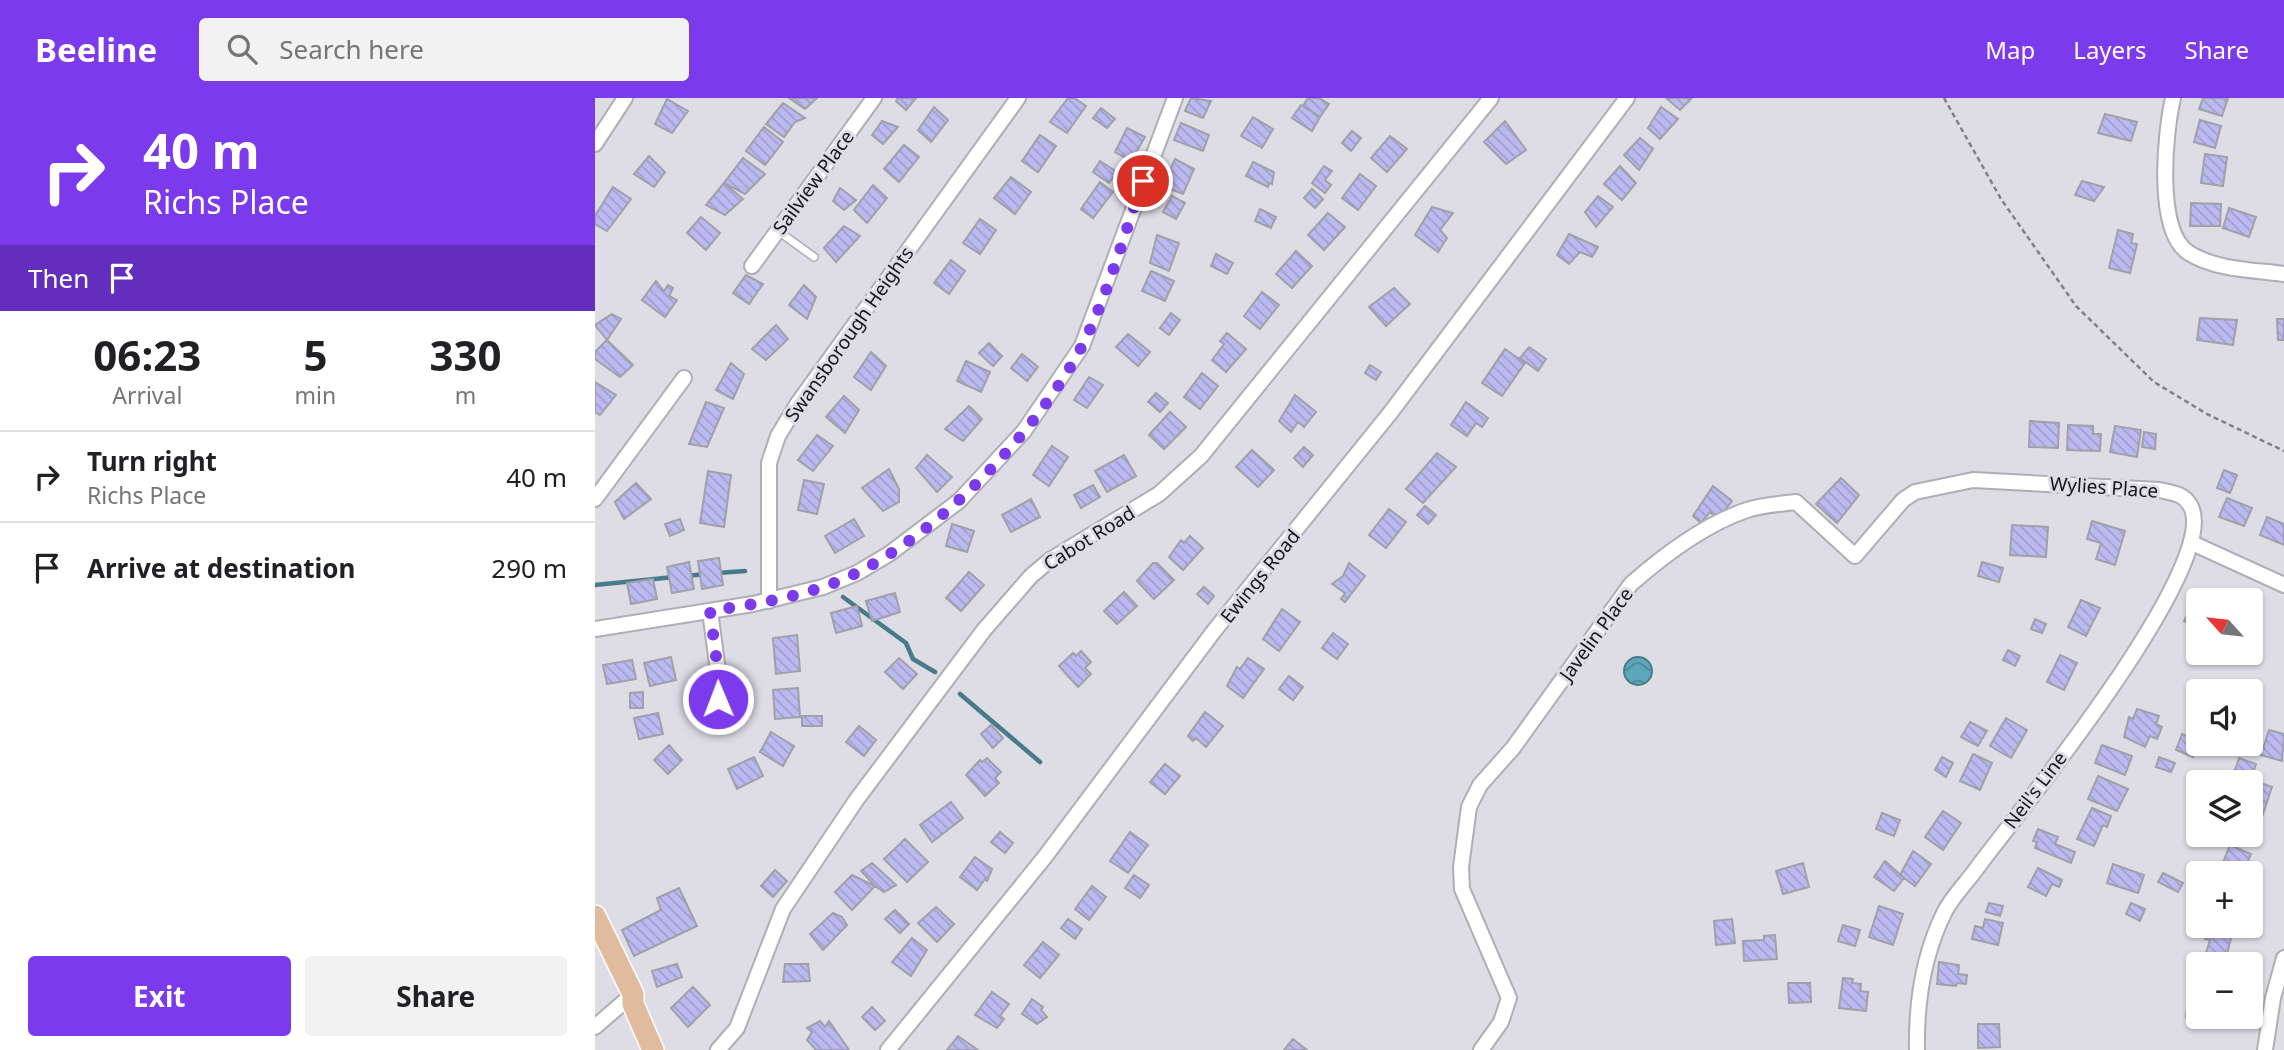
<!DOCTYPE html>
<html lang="en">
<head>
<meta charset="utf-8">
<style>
	body { margin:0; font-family:"Noto Sans",sans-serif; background:#f2f2f2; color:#202124; height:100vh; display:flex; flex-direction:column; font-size:26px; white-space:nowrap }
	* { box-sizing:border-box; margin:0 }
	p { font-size:23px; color:#757577 }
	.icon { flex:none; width:38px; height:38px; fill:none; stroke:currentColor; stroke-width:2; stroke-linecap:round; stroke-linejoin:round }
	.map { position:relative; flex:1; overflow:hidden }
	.side { display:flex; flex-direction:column; background:#fff; width:595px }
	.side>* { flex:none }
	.guide { background:#7c3aed; color:#fff; overflow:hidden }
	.needle { width:46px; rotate:297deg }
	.fabs { position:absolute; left:1591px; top:490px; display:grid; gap:14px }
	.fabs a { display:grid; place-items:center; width:77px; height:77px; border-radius:7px; background:#fff; box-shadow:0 2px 5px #0004; font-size:35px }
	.pin { position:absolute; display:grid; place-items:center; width:60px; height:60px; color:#fff; margin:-30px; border:4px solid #fff; border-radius:50%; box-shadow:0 2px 7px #0007 }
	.me { position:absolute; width:77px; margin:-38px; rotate:359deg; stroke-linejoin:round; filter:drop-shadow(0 0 5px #0008) }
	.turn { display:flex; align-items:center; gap:24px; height:147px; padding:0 28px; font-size:32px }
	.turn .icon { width:91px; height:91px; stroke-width:2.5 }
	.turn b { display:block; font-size:49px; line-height:60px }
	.then { display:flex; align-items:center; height:66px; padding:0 28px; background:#0003; gap:14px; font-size:26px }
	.eta { display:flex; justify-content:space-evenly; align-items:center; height:119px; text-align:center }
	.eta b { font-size:42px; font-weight:700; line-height:49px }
	.primary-button { display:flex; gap:14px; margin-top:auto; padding:14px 28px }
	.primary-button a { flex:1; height:80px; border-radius:7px; background:#7c3aed; color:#fff; font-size:28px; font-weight:700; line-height:80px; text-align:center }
	.primary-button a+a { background:#f2f2f2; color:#202124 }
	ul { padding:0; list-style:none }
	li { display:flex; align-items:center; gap:21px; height:91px; padding:0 28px; border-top:2px solid #e0e0e0 }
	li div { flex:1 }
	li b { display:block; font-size:26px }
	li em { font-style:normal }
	header { display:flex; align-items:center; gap:42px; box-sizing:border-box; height:98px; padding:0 35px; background:#7c3aed; color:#fff }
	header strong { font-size:33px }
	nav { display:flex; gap:38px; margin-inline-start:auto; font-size:24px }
	.search { width:490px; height:63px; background:#f2f2f2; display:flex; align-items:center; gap:18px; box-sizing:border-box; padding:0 24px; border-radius:7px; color:#757577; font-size:26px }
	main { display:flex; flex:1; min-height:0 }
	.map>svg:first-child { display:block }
</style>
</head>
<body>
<header>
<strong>Beeline</strong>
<div class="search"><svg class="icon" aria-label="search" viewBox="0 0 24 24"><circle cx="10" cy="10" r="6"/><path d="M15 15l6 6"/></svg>Search here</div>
<nav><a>Map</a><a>Layers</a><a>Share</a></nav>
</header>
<main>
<section class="side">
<div class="guide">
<div class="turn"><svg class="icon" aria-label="right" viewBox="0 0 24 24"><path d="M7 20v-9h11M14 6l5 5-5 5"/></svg><div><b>40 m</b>Richs Place</div></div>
<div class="then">Then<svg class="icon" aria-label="arrive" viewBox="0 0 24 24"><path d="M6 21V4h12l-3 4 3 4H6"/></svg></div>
</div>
<div class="eta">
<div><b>06:23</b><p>Arrival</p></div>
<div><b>5</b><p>min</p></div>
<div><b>330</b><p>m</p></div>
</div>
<ul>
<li><svg class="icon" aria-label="right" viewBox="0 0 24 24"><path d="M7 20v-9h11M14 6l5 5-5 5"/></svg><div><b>Turn right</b><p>Richs Place</p></div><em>40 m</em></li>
<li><svg class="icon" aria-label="arrive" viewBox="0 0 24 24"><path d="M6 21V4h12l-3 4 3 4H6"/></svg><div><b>Arrive at destination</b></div><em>290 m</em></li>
</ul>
<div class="primary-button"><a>Exit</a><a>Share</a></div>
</section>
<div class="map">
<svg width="1689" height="952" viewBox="0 0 1689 952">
	<defs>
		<pattern id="water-waves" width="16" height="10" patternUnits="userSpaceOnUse" patternTransform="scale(1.75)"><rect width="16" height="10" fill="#5da7ba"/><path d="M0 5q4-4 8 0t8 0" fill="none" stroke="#4c8796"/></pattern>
		<pattern id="building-back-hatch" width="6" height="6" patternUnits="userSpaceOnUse" patternTransform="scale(1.75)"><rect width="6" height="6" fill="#bcb9f1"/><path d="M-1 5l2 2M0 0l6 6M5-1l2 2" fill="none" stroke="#a19ece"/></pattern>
	</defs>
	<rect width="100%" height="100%" fill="#dedde6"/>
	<!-- water -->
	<path fill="url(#water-waves)" stroke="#477b89" stroke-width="2" d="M1029 573a14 14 0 1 1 28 0a14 14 0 1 1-28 0Z"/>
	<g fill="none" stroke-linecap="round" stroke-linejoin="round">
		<!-- stream -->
		<path stroke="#477b89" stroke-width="4.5" d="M123,475l27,-2
			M91,478l20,-2
			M0,487l79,-8
			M248,499l63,46 7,16 22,13
			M365,596l80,68"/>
	</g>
	<!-- building -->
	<path fill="url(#building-back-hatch)" stroke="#a0a0a9" stroke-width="2" d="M194,0h28l-12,11z
		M303,0h18l-10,12 -10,-9z
		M473,0h6l12,8 -19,27 -17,-11z
		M596,0l20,3 -8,17 -18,-7z
		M713,0h11l10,6 -9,13 -17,-11z
		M1071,0h26l-12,12z
		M1608,0h25l-6,18 -23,-7z
		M72,1l21,12 -16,22 -17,-9z
		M188,5l22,15 -10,4 -11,15 -18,-13z
		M706,7l19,12 -8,14 -20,-13z
		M339,9l14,13 -17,22 -13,-12z
		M1066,9l17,12 -18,20 -12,-11z
		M506,10l14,11 -8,9 -14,-10z
		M1510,16l32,8 -6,19 -33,-8z
		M658,19l20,12 -11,19 -21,-12z
		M1605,22l21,6 -6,22 -21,-6z
		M287,23l16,6 -15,17 -11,-9z
		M910,23l21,29 -20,14 -22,-22z
		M586,25l28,12 -6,16 -29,-11z
		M169,29l19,15 -18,23 -19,-14z
		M532,30l18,9 -14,24 -16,-9z
		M757,33l9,7 -10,13 -9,-8z
		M445,37l16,11 -18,26 -16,-11z
		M795,38l17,13 -20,23 -16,-14z
		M1045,40l13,11 -14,21 -15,-15z
		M309,47l15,12 -20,25 -15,-13z
		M1610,56l22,3 -4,29 -22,-3z
		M54,58l16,16 -11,15 -20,-13z
		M148,60l22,16 -20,20 -21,-11z
		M580,61l19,10 -11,25 -20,-8z
		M505,63l17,11 -8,11 -16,-11z
		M658,64l21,10 -2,12 -3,-1 -1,4 -22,-11z
		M729,68l8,5 -7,9 6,5 -6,8 -13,-10z
		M1025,68l16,17 -14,17 -18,-16z
		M765,76l16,12 -18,24 -16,-12z
		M416,79l20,15 -16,22 -21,-16z
		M1487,83l22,6 -10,14 -19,-6z
		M505,84l13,10 -20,26 -12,-9z
		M129,85l19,16 -18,16 -19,-10z
		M278,87l14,13 -20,25 -13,-13z
		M18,89l18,12 -24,32 -12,-7v-8z
		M245,90l16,12 -12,10 -11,-9z
		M717,91l11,10 -8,9 -11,-10z
		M577,98l13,7 -9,16 -13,-7z
		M1003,98l15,11 -17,20 -11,-15z
		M1596,105l30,1 -1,22h-30z
		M837,109l21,6 -13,17 7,8 -9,14 -23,-17z
		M1634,110l27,9 -7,20 -26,-9z
		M665,111l16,8 -5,11 -16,-7z
		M733,115l17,14 -21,23 -16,-15z
		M106,119l19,16 -14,17 -19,-17z
		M385,121l16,11 -16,24 -17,-11z
		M249,128l16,10 -24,26 -12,-14z
		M1523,132l15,4 -2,9 6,1 -7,29 -21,-5z
		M974,136l29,13 -6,10 -12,-5 -11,12 -12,-9z
		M562,137l22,8 -10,28 -19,-8z
		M701,153l16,15 -20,22 -16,-14z
		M621,156l17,9 -6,11 -16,-8z
		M356,162l14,11 -16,23 -15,-11z
		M556,173l23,10 -9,20 -23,-10z
		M151,177l17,9 -14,20 -16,-11z
		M61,183l8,10 4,-6 5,3 -4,8 8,4 -12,17 -23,-17z
		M209,187l12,12 -9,22 -18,-14z
		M799,190l16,16 -24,22 -17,-19z
		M667,194l17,13 -19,24 -16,-13z
		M576,215l9,7 -11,15 -9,-7z
		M17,216l9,5 -14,21 -12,-15z
		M1605,220l37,2 -4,25 -36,-5z
		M1682,221h7v21h-6z
		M181,227l12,14 -22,21 -14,-11z
		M632,235l19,16 -20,23 -14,-12 12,-16 -4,-3z
		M533,236l22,18 -12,14 -22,-19z
		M12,242l26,25 -13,12 -25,-18v-7z
		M394,245l13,13 -9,10 -14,-13z
		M934,249l17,12 -8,12 -18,-13z
		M910,251l20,14 -23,33 -20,-13z
		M276,254l15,14 -15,24 -17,-13z
		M427,256l16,13 -11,14 -16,-13z
		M371,263l24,11 -9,20 -24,-11z
		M136,265l13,11 -11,25 -17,-9z
		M775,267l11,7 -5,8 -11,-7z
		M607,275l16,13 -18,23 -16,-12z
		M494,279l14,8 -16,23 -13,-8z
		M0,284l21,13 -16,20 -5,-3z
		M561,295l12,10 -8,9 -12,-10z
		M700,297l21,17 -12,15 -6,-5 -7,10 -12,-11z
		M249,298l15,14 -14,23 -19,-16z
		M111,304l18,6 -17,39 -18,-3z
		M871,304l22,16 -6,9 -6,-4 -9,13 -16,-11z
		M374,308l13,13 -19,22 -18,-12z
		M575,314l16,15 -22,22 -15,-14z
		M1435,323l29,2 -1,25 -29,-1z
		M1473,327l25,1v8h8l-1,17 -33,-1z
		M1520,328l26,4 -4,27 -27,-5z
		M1549,334l12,2 -1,15 -13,-2z
		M222,337l16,11 -20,25 -15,-11z
		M457,348l16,11 -19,29 -16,-11z
		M709,349l9,8 -10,12 -9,-9z
		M657,352l22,20 -16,17 -22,-20z
		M842,355l19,14 -33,36 -17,-14z
		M332,357l25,22 -15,15 -21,-24z
		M529,357l12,21 -29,16 -12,-21z
		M294,371l10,20v13l-16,9 -21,-23z
		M1629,372l13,5 -7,18 -13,-5z
		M113,373l23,4 -7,52 -24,-4z
		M1246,380l18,17 -22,28 -21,-19z
		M209,382l20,4 -7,30 -19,-4z
		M41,385l15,16 -27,20 -9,-17z
		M498,387l7,12 -19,11 -7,-13z
		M1118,388l19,15 -14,18 -8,-7 -9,11 -8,-7z
		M1632,400l25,10 -8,18 -25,-9z
		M436,401l9,18 -29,15 -9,-17z
		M830,408l11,9 -8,9 -11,-9z
		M794,411l17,13 -20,26 -17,-13z
		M1672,419l17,7v21l-24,-10z
		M85,421l4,11 -14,6 -5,-12z
		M259,421l10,17 -29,17 -10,-17z
		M1497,423l33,10 -10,34 -19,-6 5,-16 -14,-4z
		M357,426l22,7 -7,21 -21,-6z
		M1417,427l36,2 -2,30 -36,-2z
		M595,438l13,12 -20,22 -14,-13 12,-17 3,3z
		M124,460l4,27 -21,4 -4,-28z
		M94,464l5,27 -22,4 -5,-26z
		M1387,464l21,6 -4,14 -21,-6z
		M558,465h4l17,17 -20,19 -17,-18z
		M754,465l16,13 -20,26 -4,-3 4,-6 -13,-9 11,-8z
		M374,474l15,13 -23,26 -15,-13z
		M58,481l4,20 -26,5 -4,-21z
		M609,489l10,9 -6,8 -11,-10z
		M529,494l13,14 -20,18 -13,-13z
		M300,495l5,19 -28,9 -6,-20z
		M1486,502l19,8 -14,28 -18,-9z
		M1597,507l6,2v21l-14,-7z
		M262,508l5,20 -26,7 -5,-20z
		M687,511l18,13 -21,29 -16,-12z
		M1440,521l11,5 -4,9 -11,-4z
		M738,535l15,11 -11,15 -15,-11z
		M202,537l3,36 -24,3 -3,-36z
		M1413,552l12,6 -5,10 -12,-6z
		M486,553l10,11 -6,6 6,6 -13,13 -19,-21 14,-13 3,3z
		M1465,557l17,8 -13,27 -17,-8z
		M76,559l5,23 -26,6 -6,-23z
		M304,560l18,16 -14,15 -18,-17z
		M653,560l16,11 -21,29 -16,-12 10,-19 3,2z
		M37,562l4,19 -29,5 -4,-19z
		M694,578l14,11 -10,13 -14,-11z
		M203,590l2,29 -25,2 -2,-29z
		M48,594v16h-13v-15z
		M1542,611l22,7 -3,8 6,3 -5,12 -7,-3 -5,11 -21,-10 5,-20 4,2z
		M610,614l18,14 -17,21 -10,-9 -3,3 -5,-5z
		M63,615l5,21 -24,5 -5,-21z
		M207,618h20v10h-20z
		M1411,620l21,12 -16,28 -21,-12z
		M1375,624l17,9 -9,15 -17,-9z
		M396,627l12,13 -10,10 -12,-14z
		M264,628l17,14 -12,16 -18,-14z
		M1674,632l15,4 -2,27 -21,-6z
		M176,634l23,14 -11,20 -23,-14z
		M1587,636l16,7 -5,16 -17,-7z
		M74,647l13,15 -14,14 -14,-14z
		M1507,647l30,11 -7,19 -30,-12z
		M1378,656l19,9 -12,27 -20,-9z
		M159,659l9,19 -26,13 -9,-20z
		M1347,659l11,6 -7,14 -11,-7z
		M1564,659l16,6 -4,9 -15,-5z
		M392,660l14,14 -6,6 4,5 -14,13 -19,-21 14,-15 2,2z
		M1644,660l17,6 -4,12 -17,-6z
		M570,666l15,12 -15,18 -15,-12z
		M1503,678l30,13 -11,22 -29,-12z
		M1659,683l18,6 -11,33 -10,-4v-24z
		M356,704l12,16 -31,24 -12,-17z
		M1497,710l19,8 -4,11 -4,-2 -9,21 -17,-7z
		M1348,713l18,12 -18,27 -18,-13z
		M1287,715l18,7 -6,16 -18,-7z
		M1443,731l20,8 -3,7 20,8 -4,11 -36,-15 2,-6 -4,-1z
		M405,734l13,11 -8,10 -14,-11z
		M535,734l18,13 -20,28 -18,-12z
		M310,741l23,23 -21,20 -23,-23z
		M1635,747l21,9 -8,19 -24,-1z
		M1318,753l18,13 -16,22 -15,-11z
		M380,759l17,12 -5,12 -2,-2 -8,11 -17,-13z
		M1290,763l19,17 -10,13 -20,-14z
		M277,765l24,22 -12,7 -9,-6 -14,-15z
		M1208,765l6,24 -26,7 -7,-23z
		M1518,766l31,11 -6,18 -31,-10z
		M1443,770l24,12 -3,7 -7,-3 -6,12 -18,-9z
		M180,772l12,11 -14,16 -12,-11z
		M1568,775l20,10 -5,9 -20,-10z
		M257,777l23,11 -23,24 -17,-18z
		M539,777l15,10 -9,13 -15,-10z
		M497,788l14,11 -17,23 -14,-11z
		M84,790l18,38 -63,30 -12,-26 39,-20 -4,-12z
		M1394,805l14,3 -3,10 -14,-4z
		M1536,805l14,6 -5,12 -14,-7z
		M1284,808l24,8 -10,31 -24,-8z
		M341,809l18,17 -17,18 -19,-19z
		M300,812l14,14 -9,9 -15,-14z
		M238,815l9,4 5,8 -24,25 -13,-16z
		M473,821l14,10 -7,10 -14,-11z
		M1137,821l3,24 -19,2 -2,-24z
		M1390,821l18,4 -5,22 -26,-6 3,-13 8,2z
		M1248,827l17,5 -5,16 -17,-5z
		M1618,828h21l-8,32 -20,-5 4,-13 -5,-1 2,-9 5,1z
		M1180,837l2,24 -33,2 -1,-20 21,-1v-4z
		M317,840l15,12 -16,26 -19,-14z
		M448,844l16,13 -19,23 -16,-13z
		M1344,864l20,3 -1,9 9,1 -1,9 -9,-1 -1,3 -19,-2z
		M82,866l5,13 -25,10 -5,-16z
		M190,866h23l2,17 -27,1z
		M1248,880l10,1 -1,4 9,1 -1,7 8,1 -2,19 -27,-3z
		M1193,885h22l1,19 -22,1z
		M1595,887l8,1v31h11v4l-23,-4z
		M98,889l17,18 -22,22 -17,-19z
		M397,894l17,12 -9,12 4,3 -7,9 -22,-13z
		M437,901l11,8 -2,3 6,7 -10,7 -15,-10z
		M277,909l13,14 -10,9 -13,-13z
		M225,923l5,6 4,-6 20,29h-33l-9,-10 5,-8 -5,-4z
		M1383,926h21l1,23 -22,1z
		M363,938l20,14h-31z
		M698,941l14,11h-23z"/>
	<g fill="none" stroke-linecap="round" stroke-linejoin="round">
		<!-- service casing -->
		<g stroke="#aeaeb7" stroke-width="10">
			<path id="service" d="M183,133l36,26"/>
		</g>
		<!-- minor casing -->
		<g stroke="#aeaeb7" stroke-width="18">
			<path id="minor" d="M1578,0c-8,35 -18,134 16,155 27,17 65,17 95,21
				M0,46l30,-46
				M157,168l122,-168
				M0,401l89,-121
				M1597,445l92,42
				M174,503v-138l9,-27 20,-33 220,-305
				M115,513l8,60 -1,40
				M0,531l158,-25 70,-17 34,-14 32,-19 70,-53 65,-70 58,-85 93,-248
				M0,929l38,-33
				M123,952l19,-22 46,-119 74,-110 127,-169 47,-54 19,-16 109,-66 42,-38 290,-358
				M293,952l156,-192 170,-227 177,-219 236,-314
				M886,952l20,-28 8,-24 -47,-109 -1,-22 8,-60 11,-22 33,-37 118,-164c33,-29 74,-60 116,-74 15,-5 33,-6 49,-8l59,54 48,-56 12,-8 58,-12 186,10c13,3 24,3 31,15 35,57 -174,310 -213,363 -10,14 -24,28 -32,43 -22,44 -29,90 -28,139
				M1670,952l8,-52 11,-40"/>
		</g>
		<!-- primary casing -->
		<g stroke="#fff" stroke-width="24">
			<path id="primary" d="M0,818l38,78v10l20,46"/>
		</g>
		<!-- path -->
		<path stroke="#808086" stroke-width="2.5" stroke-dasharray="5 3.5" stroke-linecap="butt" d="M1349,0l57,101 75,107 78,76 53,32 77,37"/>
		<!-- service -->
		<use href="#service" stroke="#fff" stroke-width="7"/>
		<!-- minor -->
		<use href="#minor" stroke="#fff" stroke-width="14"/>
		<!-- primary -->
		<use href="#primary" stroke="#e0bb9d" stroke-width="21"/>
	</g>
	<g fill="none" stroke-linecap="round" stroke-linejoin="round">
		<!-- route -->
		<path stroke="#7c3aed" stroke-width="12" stroke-dasharray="0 21.6" d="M123,601v-28l-8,-60c44,-7 88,-13 129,-30 93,-38 205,-154 248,-245 23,-49 38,-104 56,-155"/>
	</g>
	<g text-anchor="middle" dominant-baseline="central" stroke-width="6" stroke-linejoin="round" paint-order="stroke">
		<!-- street labels -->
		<g font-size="19" fill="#151518" stroke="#dedde6">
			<text transform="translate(218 84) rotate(-54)">Sailview Place</text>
			<text transform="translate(254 236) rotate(-55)">Swansborough Heights</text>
			<text transform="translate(1509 389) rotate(4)">Wylies Place</text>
			<text transform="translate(494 440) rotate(-32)">Cabot Road</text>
			<text transform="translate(665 478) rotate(-51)">Ewings Road</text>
			<text transform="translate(1001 536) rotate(-54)">Javelin Place</text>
			<text transform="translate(1440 692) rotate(-53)">Neil's Line</text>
		</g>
	</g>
</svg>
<div class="fabs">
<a><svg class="needle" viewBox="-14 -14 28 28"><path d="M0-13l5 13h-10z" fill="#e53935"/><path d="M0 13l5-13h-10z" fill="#757577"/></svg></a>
<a><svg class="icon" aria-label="sound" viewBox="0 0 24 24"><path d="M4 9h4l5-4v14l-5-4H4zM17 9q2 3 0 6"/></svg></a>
<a><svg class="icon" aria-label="layers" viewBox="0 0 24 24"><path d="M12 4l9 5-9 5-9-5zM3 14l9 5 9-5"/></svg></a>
<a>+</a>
<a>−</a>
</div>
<div class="pin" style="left:548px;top:83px;background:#d93025"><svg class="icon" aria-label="arrive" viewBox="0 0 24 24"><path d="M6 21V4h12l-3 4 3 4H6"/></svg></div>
<svg class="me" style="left:123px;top:601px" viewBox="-20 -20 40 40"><circle r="17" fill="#7c3aed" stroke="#fff" stroke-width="3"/><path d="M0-11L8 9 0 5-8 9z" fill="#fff"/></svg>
</div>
</main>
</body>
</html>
